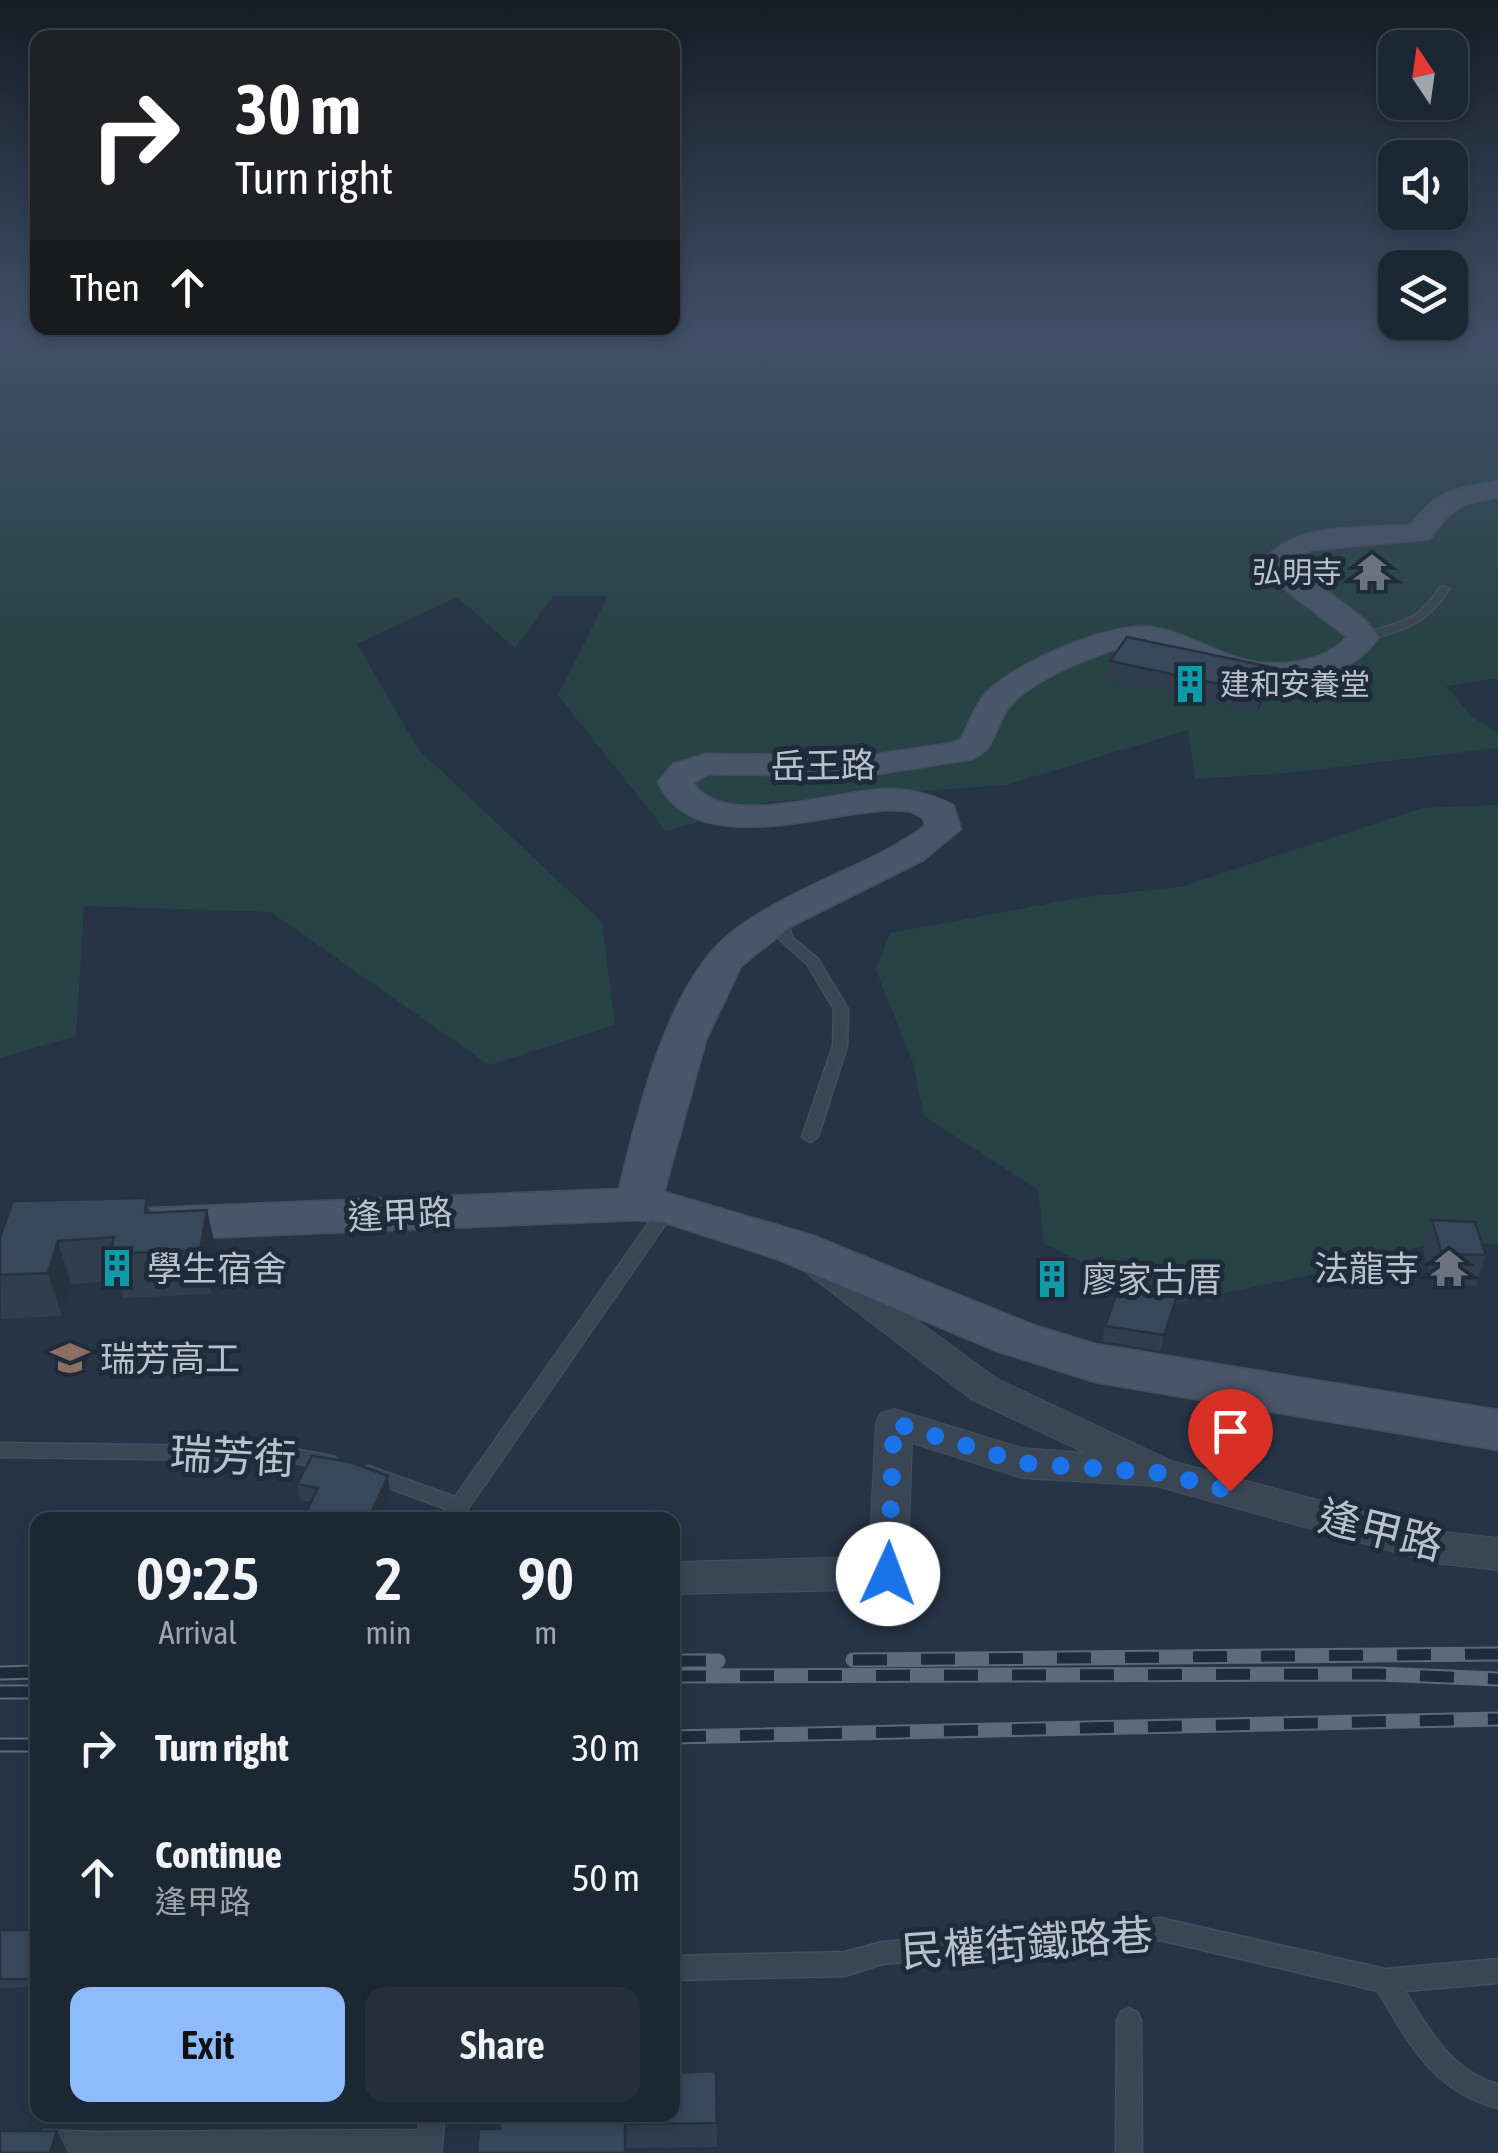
<!DOCTYPE html>
<html lang="en">
<head>
<meta charset="utf-8">
<style>
	body { margin:0; font-family:"Asap Condensed","Noto Sans TC",sans-serif; background:#252f3c; color:#f1f3f6; height:100vh; display:flex; flex-direction:column; font-size:38px; white-space:nowrap }
	* { box-sizing:border-box; margin:0 }
	p { font-size:32px; color:#a0a5ac }
	.icon { flex:none; width:55px; height:55px; fill:none; stroke:currentColor; stroke-width:2; stroke-linecap:round; stroke-linejoin:round }
	.map { position:relative; flex:1; overflow:hidden }
	.sheet { position:absolute; left:30px; top:1512px; width:650px; height:610px; display:flex; flex-direction:column; background:#1c2734; border-radius:20px; box-shadow:0 5px 15px #0003,0 0 0 2px #3a444f }
	.sheet>* { flex:none }
	.banner { position:absolute; left:30px; top:30px; width:650px; height:305px; border-radius:20px; box-shadow:0 5px 15px #0003,0 0 0 2px #3a444f; background:#202124; color:#fff; overflow:hidden }
	.needle { width:65px; rotate:347deg }
	.controls { position:absolute; left:1378px; top:30px; display:grid; gap:20px }
	.controls a { display:grid; place-items:center; width:90px; height:90px; border-radius:20px; background:#1c2734; box-shadow:0 5px 15px #0003,0 0 0 2px #3a444f; font-size:50px }
	.pin { position:absolute; display:grid; place-items:center; width:85px; height:85px; color:#fff; margin:-102px -42px; border-radius:50% 50% 50% 0; rotate:-45deg; box-shadow:0 0 10px #0007 }
	.pin .icon { rotate:45deg }
	.me { position:absolute; width:110px; margin:-55px; rotate:2deg; stroke-linejoin:round; filter:drop-shadow(0 0 8px #0008) }
	.turn { display:flex; align-items:center; gap:35px; height:210px; padding:0 40px; font-size:45px }
	.turn .icon { width:130px; height:130px; stroke-width:2.5 }
	.turn b { display:block; font-size:70px; line-height:85px }
	.then { display:flex; align-items:center; height:95px; padding:0 40px; background:#0003; gap:20px; font-size:38px }
	.eta { display:flex; justify-content:space-evenly; align-items:center; height:170px; text-align:center }
	.eta b { font-size:60px; font-weight:600; line-height:70px }
	.action { display:flex; gap:20px; margin-top:auto; padding:20px 40px }
	.action a { flex:1; height:115px; border-radius:20px; background:#8ebbfd; color:#111; font-size:40px; font-weight:600; line-height:115px; text-align:center }
	.action a+a { background:#252f3c; color:#f1f3f6 }
	ul { padding:0; list-style:none }
	li { display:flex; align-items:center; gap:30px; height:130px; padding:0 40px }
	li div { flex:1 }
	li b { display:block; font-size:38px }
	li em { font-style:normal }
	.map>svg:first-child { display:block }
</style>
</head>
<body>
<div class="map">
<svg width="1498" height="2153" viewBox="0 0 1498 2153">
	<rect width="100%" height="100%" fill="#263445"/>
	<!-- green -->
	<path fill="#284346" d="M0,338h1498v340l-52,8 26,31 26,16v15l-211,25 -92,6 -7,-49 -182,55 -237,17 -103,29 -108,-136 50,-99h-55l-38,52 -58,-51 -100,47 61,105 184,173 13,103 -126,40 -218,-153 -187,-6 -8,130 -76,22z
		M1498,805v439l-65,-2 -51,18 -209,44 -129,-60 -6,-54 -114,-74 -11,-53 -37,-93 14,-37 195,-36 96,-10 241,-79z"/>
	<g fill="none" stroke-linecap="round" stroke-linejoin="round">
		<!-- lane casing -->
		<g stroke="#444f5e" stroke-width="3">
			<path id="lane" d="M1444,586l5,3c-20,34 -48,43 -85,51l-5,-3c37,-19 54,-7 81,-50z
				M778,914l7,4 8,20 25,21 30,50 -1,37 -29,91 -8,5 -8,-5 31,-91 1,-37 -27,-45 -27,-24 -9,-22z
				M668,1202l6,2 2,4 -2,4 -214,308h-21l7,-11 -84,-31 -2,-5 2,-5 7,-2 86,31 207,-293z
				M0,1443l283,4 45,8 7,2 2,5 -2,5 -7,2 -45,-8 -283,-4z
				M1160,1918l225,51 113,-10v24l-93,8c23,38 47,81 93,93v24c-65,-16 -88,-64 -120,-117l-218,-51 -278,24 -37,12 -173,4v-24l173,-4 37,-10z
				M1129,2008l8,4 4,8 1,133h-26l1,-133 4,-8z
				M421,2115h24l-4,38h-403l-7,-10 4,-9 9,-4 52,2 322,-2z"/>
		</g>
		<!-- street casing -->
		<g stroke="#444f5e" stroke-width="2">
			<path id="street" d="M821,1255l12,4 164,120 174,82 264,70 63,7v32l-63,-7 -279,-77 -134,-8 -110,-35 -4,116 6,2 6,12 -6,12 -14,4 -228,5v-32l197,-5 7,-134 5,-10 13,-4 128,39 64,5 -115,-54 -162,-124 -5,-8 5,-8z"/>
		</g>
		<!-- secondary casing -->
		<g stroke="#444f5e" stroke-width="3">
			<path id="secondary" d="M1498,481v16c-39,8 -45,9 -68,42l-119,11 -19,14 73,56 14,17c-35,51 -114,53 -167,33 -24,-9 -46,-25 -72,-25 -33,2 -108,35 -130,61 -16,19 -12,42 -38,53l-106,17 -157,-2 -16,9c31,47 144,7 193,6 24,0 45,5 67,16l8,24 -39,32 -132,66 -49,39 -35,74 -42,152 147,43 222,90 62,19 403,66v40l-403,-68 -98,-31 -220,-92 -111,-36 -28,-3 -488,20 -16,-5 -7,-11 7,-11 16,-5 469,-19c18,-74 44,-183 95,-240 17,-19 40,-33 62,-45 49,-28 103,-44 149,-78l-2,-8 -13,-7 -22,-1c-65,3 -194,50 -230,-28l15,-18 33,-10 160,2 86,-13 9,-4c8,-16 14,-34 26,-47 30,-30 121,-69 163,-65 32,4 58,22 88,31 34,10 84,7 109,-21l-61,-47 -24,-27c31,-43 102,-34 149,-38 27,-37 44,-35 87,-44z"/>
		</g>
		<!-- lane -->
		<use href="#lane" fill="#3b4654" fill-rule="evenodd"/>
		<!-- street -->
		<use href="#street" fill="#3b4654" fill-rule="evenodd"/>
		<!-- secondary -->
		<use href="#secondary" fill="#495568" fill-rule="evenodd"/>
		<!-- rail casing -->
		<g stroke="#5d6a7b" stroke-width="15">
			<path id="rail" d="M853,1660l645,-6
				M672,1661h46
				M0,1673l38,-1
				M672,1676l706,-2 120,5
				M0,1692h38
				M672,1737l826,-18
				M0,1745h38"/>
		</g>
		<!-- rail -->
		<use href="#rail" stroke="#1f2b3a" stroke-width="11" stroke-dasharray="34" stroke-linecap="butt"/>
	</g>
	<!-- wall -->
	<path fill="#303e4e" d="M1110,661l162,26 -15,25 -150,-32z
		M147,1198l4,15 56,-3 10,44 -6,40 -88,4 -5,-17 -47,3 -9,32 -61,3 -1,-82z
		M1432,1220l54,35 -10,31 -43,-2 -10,-34z
		M1178,1294l-4,15 -13,42 -59,-10 3,-15z
		M297,1484l93,8 -79,10 -11,-2z
		M0,1930h38v57l-38,1z
		M716,2071l1,76 -90,1 -127,-19z"/>
	<!-- shaded-wall -->
	<path fill="#273240" d="M1276,668l-4,19 -15,25 4,-19z
		M207,1210l10,44 -6,40 -11,-44z
		M58,1241l13,43 -9,32 -14,-43z
		M1178,1294l-4,15 -13,42 3,-16z
		M388,1476l2,16 -12,28h-10z
		M57,2131l11,22h-18z"/>
	<!-- building -->
	<path fill="#38485b" stroke="#273240" stroke-width="2.5" d="M1127,637l149,31 -15,25 -151,-32z
		M147,1198l-2,15 62,-3 -7,40 -90,4 4,-17 -56,4 -10,32 -48,2v-38l13,-36z
		M1432,1220l43,2 11,33 -44,-1z
		M1122,1279l56,15 -14,41 -59,-9z
		M312,1456l38,6 38,14 -20,44h-66l16,-32 -21,-4z
		M0,1930h38v49h-38z
		M716,2071l1,52 -92,1v29h-148l2,-24h21v-14h172v-42z
		M0,2131h57l-7,22h-50z"/>
	<!-- sky -->
	<linearGradient id="sky" x2="0" y2="1"><stop stop-color="#151d26"/><stop offset="0.53" stop-color="#415068"/><stop offset="1" stop-color="#415068" stop-opacity="0"/></linearGradient>
	<rect width="1498" height="639" fill="url(#sky)"/>
	<g fill="none" stroke-linecap="round" stroke-linejoin="round">
		<!-- route -->
		<path stroke="#1a73e8" stroke-width="18" stroke-dasharray="0 32.4" d="M888,1574l6,-151 128,40 140,10 68,18"/>
	</g>
	<!-- icons -->
	<defs>
		<g id="temple-bare" transform="scale(3)"><path d="M0-6L5-2H3V0L6.5 2.5H4V6H1.5V3h-3V6H-4V2.5H-6.5L-3 0V-2H-5Z" fill="#6b7280" stroke="#1f2b3a" stroke-width="2.5" paint-order="stroke"/></g>
		<g id="building-bare" transform="scale(3)"><path d="M-4-6H4V6H1V3H-1V6H-4ZM-2.5-4.3h1.7v1.8h-1.7ZM.8-4.3h1.7v1.8H.8ZM-2.5-1h1.7V.8h-1.7ZM.8-1h1.7V.8H.8Z" fill="#0f9aa8" stroke="#1f2b3a" stroke-width="2.5" paint-order="stroke"/></g>
		<g id="school-bare" transform="scale(3)"><path d="M0-5L7-2L0 1L-7-2ZM-4 1L0 2.5L4 1V4Q0 6-4 4Z" fill="#8d6e63" stroke="#1f2b3a" stroke-width="2.5" paint-order="stroke"/></g>
	</defs>
	<g fill-rule="evenodd">
		<use href="#temple-bare" x="1372" y="572"/>
		<use href="#building-bare" x="1190" y="684"/>
		<use href="#building-bare" x="117" y="1268"/>
		<use href="#temple-bare" x="1449" y="1268"/>
		<use href="#building-bare" x="1052" y="1279"/>
		<use href="#school-bare" x="70" y="1358"/>
	</g>
	<g text-anchor="middle" dominant-baseline="central" stroke-width="10" stroke-linejoin="round" paint-order="stroke">
		<!-- far-poi labels -->
		<g font-size="30" fill="#b8c1ce" stroke="#1f2b3a" text-anchor="end">
			<text x="1342" y="572">弘明寺</text>
			<text x="1220" y="684" text-anchor="start">建和安養堂</text>
		</g>
		<!-- street labels -->
		<g font-size="35" fill="#b8c1ce" stroke="#1f2b3a">
			<text transform="translate(823 765) rotate(-1)">岳王路</text>
			<text transform="translate(400 1214) rotate(-3)">逢甲路</text>
		</g>
		<!-- poi labels -->
		<g font-size="35" fill="#b8c1ce" stroke="#1f2b3a" text-anchor="start">
			<text x="147" y="1268">學生宿舍</text>
			<text x="1419" y="1268" text-anchor="end">法龍寺</text>
			<text x="1082" y="1279">廖家古厝</text>
			<text x="100" y="1358">瑞芳高工</text>
		</g>
		<!-- near-street labels -->
		<g font-size="42" fill="#b8c1ce" stroke="#1f2b3a">
			<text transform="translate(233 1456) rotate(3)">瑞芳街</text>
			<text transform="translate(1381 1530) rotate(14)">逢甲路</text>
			<text transform="translate(1027 1943) rotate(-4)">民權街鐵路巷</text>
		</g>
	</g>
</svg>
<div class="controls">
<a><svg class="needle" viewBox="-14 -14 28 28"><path d="M0-13l5 13h-10z" fill="#e53935"/><path d="M0 13l5-13h-10z" fill="#a0a5ac"/></svg></a>
<a><svg class="icon" aria-label="sound" viewBox="0 0 24 24"><path d="M4 9h4l5-4v14l-5-4H4zM17 9q2 3 0 6"/></svg></a>
<a><svg class="icon" aria-label="layers" viewBox="0 0 24 24"><path d="M12 4l9 5-9 5-9-5zM3 14l9 5 9-5"/></svg></a>
</div>
<div class="pin" style="left:1230px;top:1491px;background:#d93025"><svg class="icon" aria-label="arrive" viewBox="0 0 24 24"><path d="M6 21V4h12l-3 4 3 4H6"/></svg></div>
<svg class="me" style="left:888px;top:1574px" viewBox="-20 -20 40 40"><circle r="19" fill="#fff"/><path d="M0-13L10 11 0 6-10 11z" fill="#1a73e8"/></svg>
<div class="banner">
<div class="turn"><svg class="icon" aria-label="right" viewBox="0 0 24 24"><path d="M7 20v-9h11M14 6l5 5-5 5"/></svg><div><b>30 m</b>Turn right</div></div>
<div class="then">Then<svg class="icon" aria-label="ahead" viewBox="0 0 24 24"><path d="M12 20V5M6 11l6-6 6 6"/></svg></div>
</div>
<section class="sheet">
<div class="eta">
<div><b>09:25</b><p>Arrival</p></div>
<div><b>2</b><p>min</p></div>
<div><b>90</b><p>m</p></div>
</div>
<ul>
<li><svg class="icon" aria-label="right" viewBox="0 0 24 24"><path d="M7 20v-9h11M14 6l5 5-5 5"/></svg><div><b>Turn right</b></div><em>30 m</em></li>
<li><svg class="icon" aria-label="ahead" viewBox="0 0 24 24"><path d="M12 20V5M6 11l6-6 6 6"/></svg><div><b>Continue</b><p>逢甲路</p></div><em>50 m</em></li>
</ul>
<div class="action"><a>Exit</a><a>Share</a></div>
</section>
</div>
</body>
</html>
